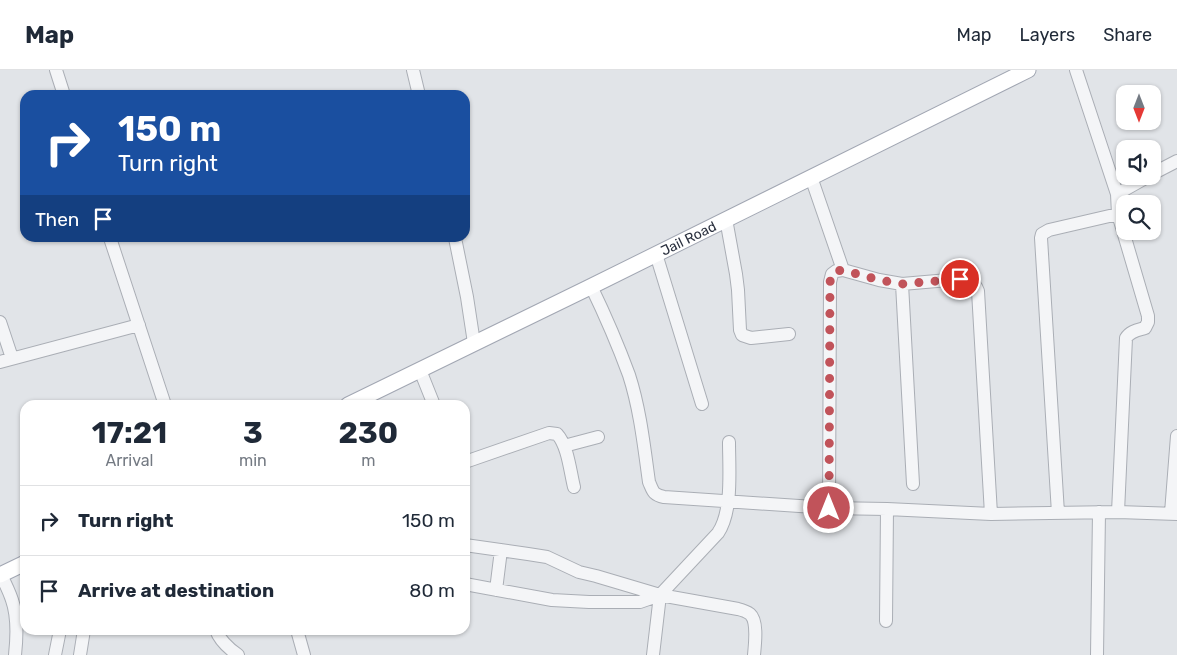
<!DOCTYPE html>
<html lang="en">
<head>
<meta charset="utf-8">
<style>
	body { margin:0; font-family:Rubik,sans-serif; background:#f6f6f7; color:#1f2937; height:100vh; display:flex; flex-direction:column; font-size:19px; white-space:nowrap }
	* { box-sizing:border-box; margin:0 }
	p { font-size:16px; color:#747a83 }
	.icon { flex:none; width:28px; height:28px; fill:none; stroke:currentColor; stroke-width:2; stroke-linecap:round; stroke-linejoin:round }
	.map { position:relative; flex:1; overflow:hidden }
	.side { position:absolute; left:20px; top:330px; width:450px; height:235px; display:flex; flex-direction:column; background:#fff; border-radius:15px; box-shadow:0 1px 4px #0004 }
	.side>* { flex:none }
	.hud { position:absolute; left:20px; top:20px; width:450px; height:152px; border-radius:15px; box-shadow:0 1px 4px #0004; background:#1a4fa0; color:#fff; overflow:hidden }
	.needle { width:32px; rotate:180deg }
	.buttons { position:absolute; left:1116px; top:15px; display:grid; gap:10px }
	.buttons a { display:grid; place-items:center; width:45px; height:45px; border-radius:10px; background:#fff; box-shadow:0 1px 4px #0004; font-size:25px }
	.pin { position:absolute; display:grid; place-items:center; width:42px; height:42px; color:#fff; margin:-21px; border:2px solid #fff; border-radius:50%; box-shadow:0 1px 5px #0007 }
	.me { position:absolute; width:55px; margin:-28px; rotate:0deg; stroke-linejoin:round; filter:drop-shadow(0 0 4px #0008) }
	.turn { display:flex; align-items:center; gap:18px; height:105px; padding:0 15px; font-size:22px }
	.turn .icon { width:65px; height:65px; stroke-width:2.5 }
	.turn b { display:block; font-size:35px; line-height:42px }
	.then { display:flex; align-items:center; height:48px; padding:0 15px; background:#0003; gap:10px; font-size:19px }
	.eta { display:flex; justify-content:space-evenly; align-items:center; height:85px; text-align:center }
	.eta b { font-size:30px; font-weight:700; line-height:35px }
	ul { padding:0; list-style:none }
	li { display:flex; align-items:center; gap:15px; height:70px; padding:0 15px; border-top:1px solid #e0e1e3 }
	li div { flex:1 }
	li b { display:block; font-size:19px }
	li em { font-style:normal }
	header { display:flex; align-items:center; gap:30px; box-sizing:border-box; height:70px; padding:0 25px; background:#fff; border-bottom:1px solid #e0e1e3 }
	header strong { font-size:24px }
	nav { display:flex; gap:28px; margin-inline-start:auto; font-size:18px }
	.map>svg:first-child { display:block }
</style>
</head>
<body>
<header>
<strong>Map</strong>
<nav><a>Map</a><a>Layers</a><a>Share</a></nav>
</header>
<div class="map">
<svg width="1177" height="585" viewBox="0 0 1177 585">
	<rect width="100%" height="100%" fill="#e1e4e8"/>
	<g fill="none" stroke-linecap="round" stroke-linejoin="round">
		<!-- minor casing -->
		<g stroke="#aaaeb5" stroke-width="14">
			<path id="minor" d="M56,0l8,25
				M413,0l6,25
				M1152,104l25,-13
				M811,107l32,93
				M1117,124l32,-18
				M726,149l10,55 2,16 2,40 2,5 9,3 38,-4
				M110,168l55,167
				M455,168l12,59 7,46
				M656,184l46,150
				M902,214l11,200
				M591,216c14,29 27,59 38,89 11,34 15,71 20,107 4,9 4,13 15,15l165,11 58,1 104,5 127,-2 8,-174c4,-7 12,-8 19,-10l3,-6v-6l-30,-102 -1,-20 -41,-124
				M0,252l12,36
				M0,292l139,-37
				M420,300l14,35
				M564,376l34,-9
				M465,392l84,-29 8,1c11,12 13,37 17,53
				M829,438l1,-226 2,-8 4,-3 7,-1 36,10 23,4 58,-5c10,1 14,2 18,12l13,223
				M1118,442l59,2
				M1058,443l-17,-275 1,-4 7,-4 69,-16
				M1171,443l6,-77
				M465,475l63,9 19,3 32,15 17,4 64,19 78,14c4,1 8,2 12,5 8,7 5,30 4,41
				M1,505c4,8 8,16 11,25 6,17 5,37 3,55
				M465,514l87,16 37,2h51l20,-7 58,-62c15,-22 11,-65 11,-91
				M496,520l5,-40
				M886,551l1,-112
				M216,560c4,11 12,18 22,25
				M297,560l7,25
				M55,585l5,-25
				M80,585l4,-25
				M653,585l7,-60
				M1097,585l2,-143"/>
		</g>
		<!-- major casing -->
		<g stroke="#a2a7b3" stroke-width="17">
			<g id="major">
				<path id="s1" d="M348,335l240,-117 440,-218"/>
				<path d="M0,505l25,-12"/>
			</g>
		</g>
		<!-- minor -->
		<use href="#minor" stroke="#f4f5f7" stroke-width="12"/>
		<!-- major -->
		<use href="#major" stroke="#fff" stroke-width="15"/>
	</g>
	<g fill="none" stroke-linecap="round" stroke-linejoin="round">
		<!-- route -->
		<path stroke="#c1535a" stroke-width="9" stroke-dasharray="0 16.2" d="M829,438l1,-226 2,-8 4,-3 7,-1 36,10 23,4 58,-5"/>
	</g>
	<g text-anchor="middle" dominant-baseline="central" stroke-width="4" stroke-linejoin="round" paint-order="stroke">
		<!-- street labels -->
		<g font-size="14" fill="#2b313f" stroke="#f1f2f6">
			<text stroke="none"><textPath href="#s1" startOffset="379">Jail Road</textPath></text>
		</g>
	</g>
</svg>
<div class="buttons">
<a><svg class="needle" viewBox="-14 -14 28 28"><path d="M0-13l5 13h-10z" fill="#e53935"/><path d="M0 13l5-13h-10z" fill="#747a83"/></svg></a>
<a><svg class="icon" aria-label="sound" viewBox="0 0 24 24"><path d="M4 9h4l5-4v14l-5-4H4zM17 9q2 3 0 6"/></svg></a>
<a><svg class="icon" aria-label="search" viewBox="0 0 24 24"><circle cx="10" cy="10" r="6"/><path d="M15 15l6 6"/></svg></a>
</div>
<div class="pin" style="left:960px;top:209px;background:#d93025"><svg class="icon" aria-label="arrive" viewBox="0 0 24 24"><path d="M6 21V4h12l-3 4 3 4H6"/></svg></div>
<svg class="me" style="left:829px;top:438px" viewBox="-20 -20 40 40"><circle r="17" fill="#c1535a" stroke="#fff" stroke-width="3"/><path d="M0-11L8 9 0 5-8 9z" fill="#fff"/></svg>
<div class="hud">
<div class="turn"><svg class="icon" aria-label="right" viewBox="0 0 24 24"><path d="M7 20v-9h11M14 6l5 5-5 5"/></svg><div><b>150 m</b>Turn right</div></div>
<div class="then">Then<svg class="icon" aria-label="arrive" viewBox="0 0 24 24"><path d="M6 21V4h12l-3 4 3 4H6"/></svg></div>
</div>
<section class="side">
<div class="eta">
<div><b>17:21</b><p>Arrival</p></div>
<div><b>3</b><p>min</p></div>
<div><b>230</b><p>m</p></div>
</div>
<ul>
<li><svg class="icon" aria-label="right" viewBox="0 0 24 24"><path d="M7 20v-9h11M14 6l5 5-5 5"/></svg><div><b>Turn right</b></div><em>150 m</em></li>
<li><svg class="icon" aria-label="arrive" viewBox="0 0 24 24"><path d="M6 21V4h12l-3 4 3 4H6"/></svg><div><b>Arrive at destination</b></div><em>80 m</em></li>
</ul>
</section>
</div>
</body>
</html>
